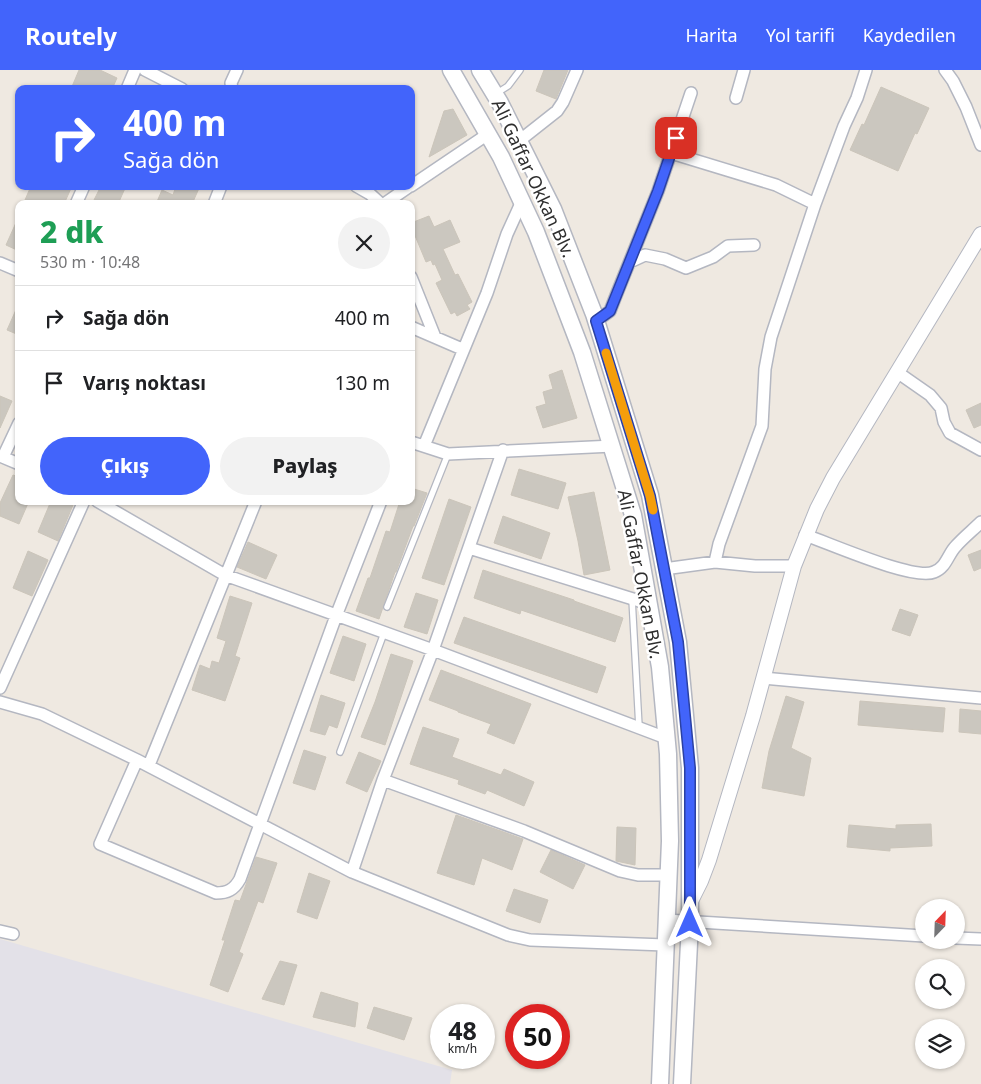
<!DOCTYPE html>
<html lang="tr">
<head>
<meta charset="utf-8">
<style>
	body { margin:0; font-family:"Noto Sans",sans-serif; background:#f2f2f2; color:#202124; height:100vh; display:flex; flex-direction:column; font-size:19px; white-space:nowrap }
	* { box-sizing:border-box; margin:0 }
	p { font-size:16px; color:#757577 }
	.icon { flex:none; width:28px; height:28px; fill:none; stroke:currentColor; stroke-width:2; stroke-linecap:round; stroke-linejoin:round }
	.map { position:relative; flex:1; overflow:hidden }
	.side { position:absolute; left:15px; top:130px; width:400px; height:305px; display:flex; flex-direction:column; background:#fff; border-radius:10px; box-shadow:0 1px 4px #0004 }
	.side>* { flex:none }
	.banner { position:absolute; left:15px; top:15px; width:400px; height:105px; border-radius:10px; box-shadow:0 1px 4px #0004; background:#4264fb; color:#fff; overflow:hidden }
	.needle { width:32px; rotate:23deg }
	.buttons { position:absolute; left:915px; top:829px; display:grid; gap:10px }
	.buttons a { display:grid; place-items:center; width:50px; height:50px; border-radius:50%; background:#fff; box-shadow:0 1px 4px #0004; font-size:25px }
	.speed { position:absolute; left:430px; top:934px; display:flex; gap:10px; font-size:25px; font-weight:700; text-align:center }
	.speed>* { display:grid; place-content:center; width:65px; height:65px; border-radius:50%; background:#fff; box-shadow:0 1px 4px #0004; line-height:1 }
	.speed small { font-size:12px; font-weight:400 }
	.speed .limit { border:8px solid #d22; background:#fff; color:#111 }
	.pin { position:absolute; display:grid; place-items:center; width:42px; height:42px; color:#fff; margin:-21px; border-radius:10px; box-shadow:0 2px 8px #0006 }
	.me { position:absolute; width:55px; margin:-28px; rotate:0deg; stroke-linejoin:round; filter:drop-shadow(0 0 4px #0008) }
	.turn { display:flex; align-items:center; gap:18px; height:105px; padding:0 25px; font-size:22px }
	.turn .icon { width:65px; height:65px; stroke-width:2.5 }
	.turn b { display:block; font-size:35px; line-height:42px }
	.round { display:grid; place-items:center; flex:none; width:52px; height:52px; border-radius:26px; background:#f2f2f2 }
	.overview { display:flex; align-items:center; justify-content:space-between; height:85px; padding:0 25px }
	h1 { font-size:30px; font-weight:800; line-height:38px; color:#1e9e55 }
	.action { display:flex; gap:10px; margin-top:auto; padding:10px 25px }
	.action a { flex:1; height:58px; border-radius:30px; background:#4264fb; color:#fff; font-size:20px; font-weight:800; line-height:58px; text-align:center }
	.action a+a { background:#f2f2f2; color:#202124 }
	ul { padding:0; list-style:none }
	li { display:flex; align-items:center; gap:15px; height:65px; padding:0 25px; border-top:1px solid #e0e0e0 }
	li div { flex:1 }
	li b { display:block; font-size:19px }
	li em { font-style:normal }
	header { display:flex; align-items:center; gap:30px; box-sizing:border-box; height:70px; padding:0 25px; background:#4264fb; color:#fff }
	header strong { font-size:24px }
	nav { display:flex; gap:28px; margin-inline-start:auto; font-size:18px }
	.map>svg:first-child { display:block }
</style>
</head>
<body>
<header>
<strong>Routely</strong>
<nav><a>Harita</a><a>Yol tarifi</a><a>Kaydedilen</a></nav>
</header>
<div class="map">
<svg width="981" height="1014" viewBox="0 0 981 1014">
	<rect width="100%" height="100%" fill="#efe9e1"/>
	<!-- industrial -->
	<path fill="#e3e1e8" d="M0,869l452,131 -2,14h-450z"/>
	<!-- building -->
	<path fill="#cbc7bf" stroke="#cbc5ba" d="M79,0h21l17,8 -5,11h-41z
		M544,0h24l-12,29 -20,-8z
		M881,17l48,21 -12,26 -2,-1 -17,38 -48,-21 12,-26 2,1z
		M453,39l14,26 -38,22 15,-46z
		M31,116h41l-8,18h-31l-8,-4z
		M101,116h25l-8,18h-26z
		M176,116h24l-8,18h-36l6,-14 11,5z
		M19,146v35l-13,-6z
		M429,146l5,11 16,-7 10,22 -17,7 12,26 3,-1 14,28 -5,3 3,4 -13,7 -2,-4 -4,2 -15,-31 6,-3 -7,-16 -2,1 -2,-5 -5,2 -15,-36v-3z
		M19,233v32l-12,-5z
		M562,300l15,48 -34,10 -7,-21 10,-3 -3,-12 10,-3 -4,-14z
		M0,326l12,5 -12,27z
		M981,333v22l-7,3 -8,-18z
		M519,399l47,14 -8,26 -47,-14z
		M13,405l6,2v24h10l-10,23 -19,-8v-13z
		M411,418l16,5 -13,33h-1l-17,46h-1l-16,47 -23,-8 12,-33h2l16,-47 4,1 10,-31h11z
		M594,422l16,78 -26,5 -6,-34 -10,-44z
		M449,429l22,8 -27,78 -22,-7z
		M51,431h14l8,4 -15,36 -20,-9z
		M503,446l47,17 -9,26 -47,-16z
		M248,472l29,13 -11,24 -29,-12z
		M981,480v18l-7,3 -6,-16z
		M28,481l20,9 -16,36 -19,-8z
		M483,500l91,30v1l49,17 -8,24 -94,-32 -1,4 -46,-16z
		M416,523l22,7 -11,34 -23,-7z
		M230,526l22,7 -17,53 5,2 -15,43 -33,-11 8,-25 10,4 2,-8 7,2 7,-22 -9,-3z
		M900,539l18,6 -8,21 -18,-6z
		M464,547l142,50 -9,26 -143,-50z
		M343,566l23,8 -12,37 -24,-8z
		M391,584l22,7 -28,84 -24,-8 14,-35z
		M441,600l90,34 -17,40 -27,-11 4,-9 -33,-12v-1l-29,-11z
		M321,625l24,8 -8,25 -8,-3 -4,10 -15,-4z
		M786,626l18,6 -13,46 20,10 -7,38 -42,-8 7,-37z
		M860,631l85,7 -2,24 -85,-7z
		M960,639l21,2v23l-22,-2z
		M423,657l36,12 -7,18 49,18 3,-6 30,13 -10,24 -37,-16 -2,4 -27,-10 1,-4 -49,-16z
		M304,680l22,7 -11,33 -22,-7z
		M359,682l22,9 -14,31 -21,-9z
		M456,745l67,24 -11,31 -30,-12 -8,27 -37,-12z
		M931,754l1,22 -42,2v3l-43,-4 2,-22 47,4v-4z
		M617,757l19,1 -1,37 -19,-4z
		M551,780l34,15 -12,24 -33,-17z
		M256,787l21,6 -14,40 -5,-2 -19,51 4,2 -15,38 -18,-7 15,-45h-3l13,-40 5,1z
		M309,803l21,8 -13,38 -20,-7z
		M514,819l34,11 -8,23 -34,-12z
		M280,891l17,4 -13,40 -22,-6z
		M321,922l37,11 -3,24 -42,-10z
		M374,937l38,11 -8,22 -37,-12z"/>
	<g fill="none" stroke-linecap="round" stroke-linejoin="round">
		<!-- service casing -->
		<g stroke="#b4b7c1" stroke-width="8">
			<path id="service" d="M497,23l11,-7 12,-16
				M632,529l7,128
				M387,537l61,-153
				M340,682l44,-119"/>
		</g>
		<!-- minor casing -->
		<g stroke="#b4b7c1" stroke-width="14">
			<path id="minor" d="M145,0l37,19
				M945,0l8,11 13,26 15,38
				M127,19l8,-19
				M232,19l-1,-6 6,-13
				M736,28l8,-28
				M519,71l38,-30 6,-9 14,-32
				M671,83l105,32 39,19
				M356,116l14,8 11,10
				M411,116l77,-52
				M76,134l8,-18
				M214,134l7,-18
				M384,134l26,-18
				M630,192l15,-7 20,4 21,9 27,-11 15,-11 26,-1
				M0,193l19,8
				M411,207l24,60
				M596,251l14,-10 5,-13 43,-107 33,-98
				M411,257l51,22
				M897,302l33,23 11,13 3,14 6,11 31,17
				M411,372l37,12 165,-8
				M424,376l63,-153 20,-59 15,-33
				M0,386l19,8
				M3,387l16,-34
				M97,431l128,74 208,75 233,88
				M805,465c24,8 109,46 129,37 12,-4 14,-18 22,-26 8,-9 17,-16 25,-24
				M469,478l180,56
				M715,492l4,-18 43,-118 3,-57 6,-32 44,-133 29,-78 13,-28 9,-28
				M664,499l51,-7 40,4h39
				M763,608l218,20
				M0,618l84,-187
				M0,632l42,12 95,46 215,112 156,63 22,5 135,5
				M137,690l-37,84 116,49c11,0 18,-3 24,-14l96,-263 45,-115
				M149,695l107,-264
				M383,710l141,51 96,40 18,4h30
				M352,802l31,-92 50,-130 70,-200
				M666,850l258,16
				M0,861l13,3
				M956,868l25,1"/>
		</g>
		<!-- tertiary casing -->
		<g stroke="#b4b7c1" stroke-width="16">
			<path id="tertiary" d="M690,833l11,-22 8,-21 44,-144 41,-150 23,-57 16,-31 148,-244"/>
		</g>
		<!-- secondary casing -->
		<g stroke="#b4b7c1" stroke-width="19">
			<path id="secondary" d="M451,0l50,87 35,75 46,120 51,163 27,152 8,87 2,87 -10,243
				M480,0l20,33 53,106 41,105 56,181 28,147 12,126v155l-8,161"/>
		</g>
		<!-- service -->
		<use href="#service" stroke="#fff" stroke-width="5.5"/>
		<!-- minor -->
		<use href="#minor" stroke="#fff" stroke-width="11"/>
		<!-- tertiary -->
		<use href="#tertiary" stroke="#fff" stroke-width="14"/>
		<!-- secondary -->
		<use href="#secondary" stroke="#fff" stroke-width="16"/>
	</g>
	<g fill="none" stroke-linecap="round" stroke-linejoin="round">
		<!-- route casing -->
		<g stroke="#2b41a3" stroke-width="12">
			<path id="route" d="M676,68l-18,53 -48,120 -14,10 54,175 28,146 12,126v155"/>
		</g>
		<!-- route -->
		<use href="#route" stroke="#4264fb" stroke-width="9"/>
		<!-- slow -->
		<path stroke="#f59e0b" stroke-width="9" d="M606,283l44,143 3,14"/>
	</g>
	<g text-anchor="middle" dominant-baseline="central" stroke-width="5" stroke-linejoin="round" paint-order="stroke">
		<!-- street labels -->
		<g font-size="18" fill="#2e2e2e" stroke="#fff">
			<text transform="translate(534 108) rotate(65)">Ali Gaffar Okkan Blv.</text>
			<text transform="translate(641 504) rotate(79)">Ali Gaffar Okkan Blv.</text>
		</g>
	</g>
</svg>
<div class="buttons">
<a><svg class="needle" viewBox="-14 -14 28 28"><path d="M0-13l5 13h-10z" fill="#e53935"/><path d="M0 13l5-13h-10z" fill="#757577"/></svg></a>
<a><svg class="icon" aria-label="search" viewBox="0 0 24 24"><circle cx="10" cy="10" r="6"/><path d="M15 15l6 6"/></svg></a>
<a><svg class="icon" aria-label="layers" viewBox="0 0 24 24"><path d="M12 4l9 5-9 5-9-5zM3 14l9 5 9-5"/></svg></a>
</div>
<div class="speed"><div>48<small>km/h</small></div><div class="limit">50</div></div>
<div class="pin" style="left:676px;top:68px;background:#d93025"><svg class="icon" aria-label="arrive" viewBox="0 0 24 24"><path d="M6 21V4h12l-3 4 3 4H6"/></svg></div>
<svg class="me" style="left:690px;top:853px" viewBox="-20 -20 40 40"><path d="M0-17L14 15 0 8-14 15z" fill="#4264fb" stroke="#fff" stroke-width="4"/></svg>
<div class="banner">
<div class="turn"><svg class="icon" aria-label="right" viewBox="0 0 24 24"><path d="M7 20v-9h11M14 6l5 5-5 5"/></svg><div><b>400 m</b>Sağa dön</div></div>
</div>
<section class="side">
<div class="overview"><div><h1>2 dk</h1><p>530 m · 10:48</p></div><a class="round"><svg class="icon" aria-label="close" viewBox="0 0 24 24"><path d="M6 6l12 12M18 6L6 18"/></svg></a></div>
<ul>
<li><svg class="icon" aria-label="right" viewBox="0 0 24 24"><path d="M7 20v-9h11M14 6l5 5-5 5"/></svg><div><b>Sağa dön</b></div><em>400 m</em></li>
<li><svg class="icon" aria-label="arrive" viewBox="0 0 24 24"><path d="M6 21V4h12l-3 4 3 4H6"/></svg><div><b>Varış noktası</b></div><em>130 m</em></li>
</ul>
<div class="action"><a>Çıkış</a><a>Paylaş</a></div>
</section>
</div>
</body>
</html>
